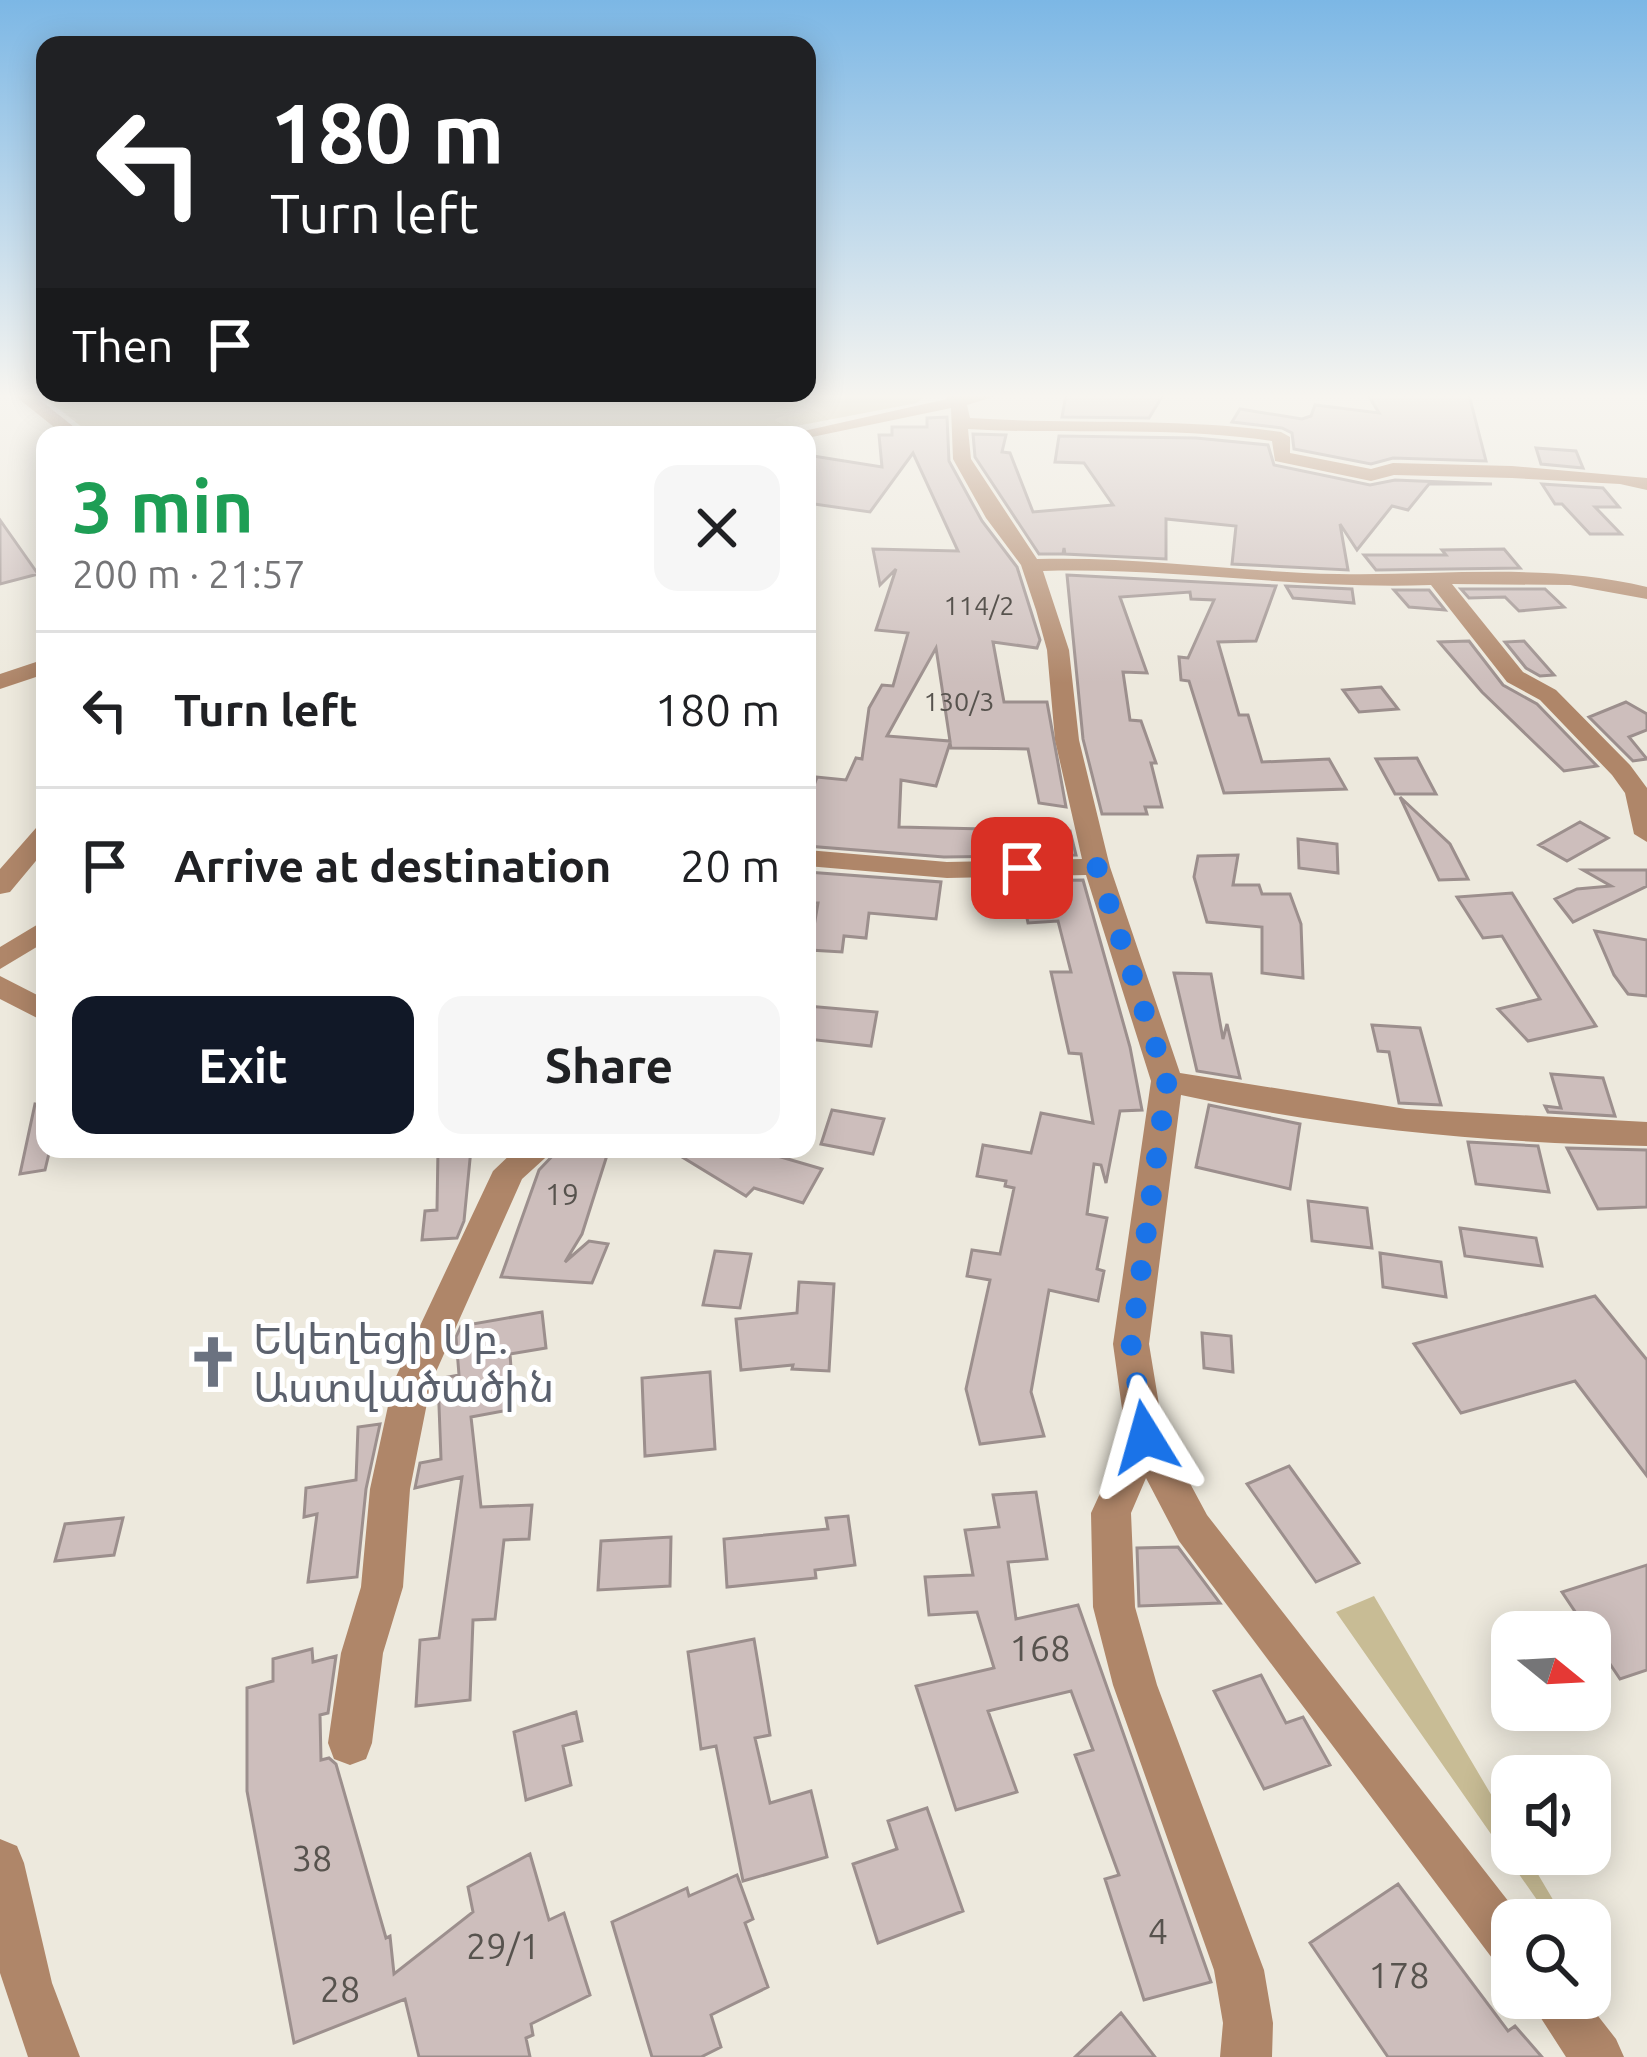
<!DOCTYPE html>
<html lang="en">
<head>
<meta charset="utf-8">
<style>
	body { margin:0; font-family:Ubuntu,"Noto Sans Armenian",sans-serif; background:#f6f6f6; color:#202124; height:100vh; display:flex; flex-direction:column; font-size:45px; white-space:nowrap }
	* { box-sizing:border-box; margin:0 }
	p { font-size:39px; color:#757577 }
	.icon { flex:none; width:66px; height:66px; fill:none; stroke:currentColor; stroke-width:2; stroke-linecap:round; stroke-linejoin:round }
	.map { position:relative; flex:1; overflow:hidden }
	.drawer { position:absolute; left:36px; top:426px; width:780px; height:732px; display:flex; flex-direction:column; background:#fff; border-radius:24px; box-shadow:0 6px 30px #0003 }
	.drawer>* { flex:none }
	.top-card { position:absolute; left:36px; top:36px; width:780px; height:366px; border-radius:24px; box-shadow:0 6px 30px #0003; background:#202124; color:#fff; overflow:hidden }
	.needle { width:78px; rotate:108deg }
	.tools { position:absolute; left:1491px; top:1611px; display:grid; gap:24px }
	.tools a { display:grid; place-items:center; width:120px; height:120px; border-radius:24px; background:#fff; box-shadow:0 6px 30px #0003; font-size:60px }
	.pin { position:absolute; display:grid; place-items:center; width:102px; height:102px; color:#fff; margin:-51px; border-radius:24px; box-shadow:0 6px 18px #0006 }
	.me { position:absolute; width:132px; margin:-66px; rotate:352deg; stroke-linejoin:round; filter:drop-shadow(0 0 9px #0008) }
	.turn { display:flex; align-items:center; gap:42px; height:252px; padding:0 36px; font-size:54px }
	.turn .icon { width:156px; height:156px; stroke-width:2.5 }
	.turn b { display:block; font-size:84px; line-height:102px }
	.then { display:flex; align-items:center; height:114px; padding:0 36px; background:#0003; gap:24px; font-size:45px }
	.round { display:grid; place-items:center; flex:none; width:126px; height:126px; border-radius:24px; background:#f6f6f6 }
	.headline { display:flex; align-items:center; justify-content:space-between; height:204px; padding:0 36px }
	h1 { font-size:72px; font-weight:600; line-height:90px; color:#1e9e55 }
	.cta { display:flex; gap:24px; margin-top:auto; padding:24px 36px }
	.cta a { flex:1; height:138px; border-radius:24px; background:#111827; color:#fff; font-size:48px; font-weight:600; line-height:138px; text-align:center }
	.cta a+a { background:#f6f6f6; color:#202124 }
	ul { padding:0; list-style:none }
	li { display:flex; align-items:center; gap:36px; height:156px; padding:0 36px; border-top:3px solid #e0e0e0 }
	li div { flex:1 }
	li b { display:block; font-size:45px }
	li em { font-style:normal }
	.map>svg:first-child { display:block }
</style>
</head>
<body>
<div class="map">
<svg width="1647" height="2057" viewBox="0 0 1647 2057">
	<rect width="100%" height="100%" fill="#ede9dd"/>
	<!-- green -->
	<path fill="#c8bc95" d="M41,395l779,1 106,-1 -9,8 -168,32h-657z
		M1374,1596l138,234v24h14l39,66h-14l-215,-308z"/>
	<!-- building -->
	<path fill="#cdbebc" stroke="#9c8f8d" stroke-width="3" fill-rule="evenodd" d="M1066,395h97l-14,23 -87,-1z
		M1368,395h101l17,66 -93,-3 -22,6 -77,-15 -2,-16 -10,-5 -50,-6 8,-13 62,10 9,-3 4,-11 64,8z
		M947,417l2,44 33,60 35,46 23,73 -3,8 -44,-6 11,60h43l19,105 -27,-4 -11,-54 -77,-1 -1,-5 -14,43 -35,-6 -2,47 171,4 6,24 -132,2 -137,-11v-41l10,-28 29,3 10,-22 6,1 7,-51 13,-23 11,1 15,-53 -32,-3 20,-61 -16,16 -7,-36 85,2 -45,-98 -43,59 -63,-9v-48l75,12 -3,-32h13v-8h35v-9zM936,648l14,93 -63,-5 16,-29z
		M973,434l33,1 -4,17 8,1 23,59 80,-7 -29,-42 -29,-1 4,-26 137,2 72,7 6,20 96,20 25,-5 97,4h-63l-21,26 -16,-4 -35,44 -17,-26 8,46 -116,-6 4,-38 -70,-7v40l-101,-5 -1,-6 -1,6h-24l-64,-97z
		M1536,448l40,3 7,17 -42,-4z
		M1542,484l61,4 16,19h-24l26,27h-31l-28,-30h-7z
		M0,520l38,54 -38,10z
		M1504,549l16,19 -144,2 -12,-15h82l-4,-5z
		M1067,575l209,11 -20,55 -38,1 21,73h9l14,47 67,-3 17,30 -122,4 -35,-112 -8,-1 -2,-23 9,1 26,-58 -23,-1 -1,-7 -70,5 27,76 -24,-1 7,48 11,1 15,42h-5l11,44h-17l2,7h-45l-19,-75z
		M1286,586l66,3 2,14 -61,-5z
		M1461,589h84l19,18 -45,4 -14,-14 -36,1z
		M1394,590h35l16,20 -36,-3z
		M1469,641l34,44 34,19 60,62 -33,5 -82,-79 -43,-50z
		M1524,641l30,34 -14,1 -14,-8 -21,-26z
		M1381,687l17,22 -39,3 -16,-22z
		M1626,702l21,12v16l-18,7 18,22 -14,2 -44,-44z
		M1417,758l19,36h-41l-19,-35z
		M1400,797l50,47 18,35 -29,1z
		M1580,822l28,16 -41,23 -28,-16z
		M1298,839l39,5 1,29 -39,-5z
		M1238,855l-5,30h26l3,9h28l11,30 2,54 -41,-5v-46l-55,-5 -13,-45 4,-21z
		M1583,870h64v16l-74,36 -18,-23 22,-10 34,-3z
		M807,872l134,10 -5,37 -67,-6 -3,25 -22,-2 -2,16 -32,-2 8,-47h-9z
		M1083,880l47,167 12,63 -22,1 -14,72 -5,-18 -7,-1 -7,50 20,4 -10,51 7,2 -6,30 -49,-11 -18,102 13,44 -64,8 -14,-55 24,-109 -23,-4 5,-26 28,4 14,-66 -9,-2 1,-5 -29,-5 6,-31 48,8 10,-40 52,10 -12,-69 -12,-1 -18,-81h20l-13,-51 -30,2 -9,-42z
		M1512,893l26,42 58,91 -68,15 -30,-32 42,-10 -38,-63 -19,2 -26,-41z
		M1595,931l52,9v56l-19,-2 -14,-19z
		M1174,973l37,1 12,65 4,-15 13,54 -43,-7z
		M807,1006l70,6 -6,34 -64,-7z
		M1372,1025l48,3 21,77 -42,-2 -10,-51 -11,-1z
		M1551,1074l52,4 12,38 -67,-4 -3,-6 16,2z
		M35,1104l10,1v44h5l-5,21 -25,4z
		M1209,1105l91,19 -10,65 -94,-22z
		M832,1110l52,9 -11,35 -52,-10z
		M1468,1142l70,4 11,46 -73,-8z
		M1567,1148l80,2v57l-49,2z
		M438,1149h33l-7,72 -7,17 -35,2 3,-29 12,-1z
		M559,1149h50l-27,85 -17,28 24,-21 19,3 -16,39 -91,-6 38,-107z
		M669,1149h99l-1,4 55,16 -19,34 -49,-15 -8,8z
		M1308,1201l59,7 5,40 -60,-7z
		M1460,1228l76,10 6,28 -77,-10z
		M715,1251l36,3 -11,54 -37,-3z
		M1380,1253l61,9 5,35 -63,-10z
		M799,1282l35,2 -5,87 -37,-2 1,-4 -52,5 -5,-51 61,-6z
		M1595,1296l52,64v116l-72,-95 -114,32 -47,-69z
		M542,1312l4,36 -36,6 4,55 -43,8 10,90 51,-2 -3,34 -25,1 -9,79 -22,1 -3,80 -54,6 4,-66 19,-2 23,-161 -47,11 5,-25 21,-4 -3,-80 21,-4 -3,-38 5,-11z
		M1202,1333l29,3 2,36 -29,-4z
		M710,1372l5,77 -70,7 -3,-78z
		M380,1424l-14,65 -9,88 -49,5 9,-68 -13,3 2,-29 50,-8 2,-53z
		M1289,1466l70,97 -43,19 -69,-98z
		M1036,1492l11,67 -39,3 8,57 62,-14 133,377 -67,18 -39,-121 14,-4 -44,-120 18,-5 -22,-59 -83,20 29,81 -61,18 -40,-124 78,-18 -17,-56 -48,3 -4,-38 48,-2 -8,-45 34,-3 -6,-32z
		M848,1516l7,49 -40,5 1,8 -89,9 -3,-48 104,-10 -2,-11z
		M123,1518l-9,37 -59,6 10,-37z
		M671,1537l-1,49 -72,4 3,-49z
		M1178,1547l42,56 -81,3 -2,-58z
		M1647,1565v105l-27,9 -58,-87z
		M754,1639l16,96 -15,3 15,65 41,-12 16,66 -84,24 -27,-135 -15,3 -13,-97z
		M312,1649l1,13 23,-6 -8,57 -8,2 1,45 8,-2 7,6 50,174 4,-2 4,38 79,-62 -5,-25 62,-33 19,66 15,-7 26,82 -59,29 2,11 -7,3 4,19h-111l-14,-58 -111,44 -47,-252v-103l26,-7v-22z
		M1261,1675l25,48 17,-6 27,48 -66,24 -50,-98z
		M576,1712l6,29 -19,5 8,39 -45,15 -12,-68z
		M927,1808l36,103 -85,32 -25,-79 44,-15 -9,-28z
		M737,1875l16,44 -8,4 23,64 -57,28 10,32 -20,10h-49l-40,-135 75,-34 2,8z
		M1398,1884l110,147 7,-5 27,31h-154l-78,-114z
		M1121,2013l34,44h-80z"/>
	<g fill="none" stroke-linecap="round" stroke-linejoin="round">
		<!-- minor -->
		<path fill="#af8669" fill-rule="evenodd" d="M14,395h20l50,40h-20z
			M946,395h53l-32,10 3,13c104,7 208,-1 311,14l9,5v16l81,16 22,-6 119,3 135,12v12l-27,-6 -108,-6 -118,-3 -23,6 -96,-20 -3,-20c-100,-15 -203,-6 -304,-12l3,30 66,100c101,-3 200,13 301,15 104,2 206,-12 309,13v12l-77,-14 -118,-1 71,88 33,18 74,75 17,23v54l-13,-8 -9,-41 -13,-18 -72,-75 -33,-18 -76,-97c-130,5 -258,-18 -388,-14l26,79 10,90 31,127 70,206 226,36 241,13v24c-157,-3 -312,-17 -466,-51l-32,249 15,91 43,80 316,405h-11v49l-17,-7 -316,-421 -33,-63 -15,35 4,94 22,78 107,285 9,53 -1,34h-52l3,-34 -9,-53 -101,-285 -20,-78 -2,-94 35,-76 -13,-93 38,-263 -65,-206 -139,3 -140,-12v-16l140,12 135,-3 -27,-119 -8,-90 -11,-40 -15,-45 -35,-47 -33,-59 -2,-51 -144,30 -21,-3 161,-36z
			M45,659v15l-45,15v-15z
			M45,826v24l-35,42 -10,2v-25l36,-41z
			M45,920v22l-45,27v-22z
			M0,976l45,23v23l-45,-23z
			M516,1149h39l-33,30 -91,204 -21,106 -7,98 -20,66 -11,90 -6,16 -16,6 -16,-6 -6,-16 13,-90 20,-66 9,-98 23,-106 100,-212z
			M0,1839l17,7 7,17 28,120 28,74h-52l-28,-84z
			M1528,1998h56l32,41 8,18h-58z"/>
	</g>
	<!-- sky -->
	<linearGradient id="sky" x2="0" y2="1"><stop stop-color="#7cb7e5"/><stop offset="0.58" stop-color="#f7f5f0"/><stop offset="1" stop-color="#f7f5f0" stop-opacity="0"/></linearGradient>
	<rect width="1647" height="683" fill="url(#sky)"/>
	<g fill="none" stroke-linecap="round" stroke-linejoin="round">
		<!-- route -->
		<path stroke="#1a73e8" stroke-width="21" stroke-dasharray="0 37.8" d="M1022,868l75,-1 70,214 -36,263 14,93"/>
	</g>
	<!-- icons -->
	<defs>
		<g id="church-bare" transform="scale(4.14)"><path d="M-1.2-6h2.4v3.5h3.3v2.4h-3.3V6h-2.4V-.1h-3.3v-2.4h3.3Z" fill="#6b7280" stroke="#fff" stroke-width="2.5" paint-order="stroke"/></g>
	</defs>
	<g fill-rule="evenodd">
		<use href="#church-bare" x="213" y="1362"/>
	</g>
	<g text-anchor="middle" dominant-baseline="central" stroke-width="10" stroke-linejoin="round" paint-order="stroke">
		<!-- far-number labels -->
		<g font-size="27" fill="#57534e">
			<text x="979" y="605">114/2</text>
			<text x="959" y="701">130/3</text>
		</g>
		<!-- number labels -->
		<g font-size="30" fill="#57534e">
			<text x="562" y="1194">19</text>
		</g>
		<!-- near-number labels -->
		<g font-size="36" fill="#57534e">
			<text x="1040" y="1647">168</text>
			<text x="312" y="1857">38</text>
			<text x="1158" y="1930">4</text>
			<text x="503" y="1945">29/1</text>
			<text x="1399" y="1974">178</text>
			<text x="340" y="1988">28</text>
		</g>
		<!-- near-worship labels -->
		<g font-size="42" fill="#5b616d" stroke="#fff" text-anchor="start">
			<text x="253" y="1338">Եկեղեցի Սբ.<tspan x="253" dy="48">Աստվածածին</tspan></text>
		</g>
	</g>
</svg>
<div class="tools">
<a><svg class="needle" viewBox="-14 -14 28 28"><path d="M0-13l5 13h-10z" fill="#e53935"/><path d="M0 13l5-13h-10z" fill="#757577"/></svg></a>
<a><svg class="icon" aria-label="sound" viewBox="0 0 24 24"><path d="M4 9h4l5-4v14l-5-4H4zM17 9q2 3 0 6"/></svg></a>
<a><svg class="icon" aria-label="search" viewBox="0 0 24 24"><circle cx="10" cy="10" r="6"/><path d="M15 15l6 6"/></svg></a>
</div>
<div class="pin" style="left:1022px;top:868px;background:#d93025"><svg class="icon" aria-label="arrive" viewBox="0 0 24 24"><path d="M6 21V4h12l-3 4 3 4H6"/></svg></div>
<svg class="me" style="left:1145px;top:1437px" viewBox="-20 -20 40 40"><path d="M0-17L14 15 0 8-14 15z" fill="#1a73e8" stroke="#fff" stroke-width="4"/></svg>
<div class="top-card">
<div class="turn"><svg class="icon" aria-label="left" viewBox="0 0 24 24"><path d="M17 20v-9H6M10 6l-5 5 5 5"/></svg><div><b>180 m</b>Turn left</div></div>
<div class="then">Then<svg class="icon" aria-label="arrive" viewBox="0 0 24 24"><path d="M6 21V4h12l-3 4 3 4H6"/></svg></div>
</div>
<section class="drawer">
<div class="headline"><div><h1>3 min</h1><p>200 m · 21:57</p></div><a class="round"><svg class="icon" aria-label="close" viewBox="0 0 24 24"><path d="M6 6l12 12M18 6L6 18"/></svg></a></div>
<ul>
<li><svg class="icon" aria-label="left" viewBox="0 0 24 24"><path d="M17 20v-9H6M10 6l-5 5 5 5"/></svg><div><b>Turn left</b></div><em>180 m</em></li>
<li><svg class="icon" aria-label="arrive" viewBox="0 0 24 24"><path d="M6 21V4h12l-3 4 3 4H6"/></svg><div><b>Arrive at destination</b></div><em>20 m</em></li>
</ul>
<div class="cta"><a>Exit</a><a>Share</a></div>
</section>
</div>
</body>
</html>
